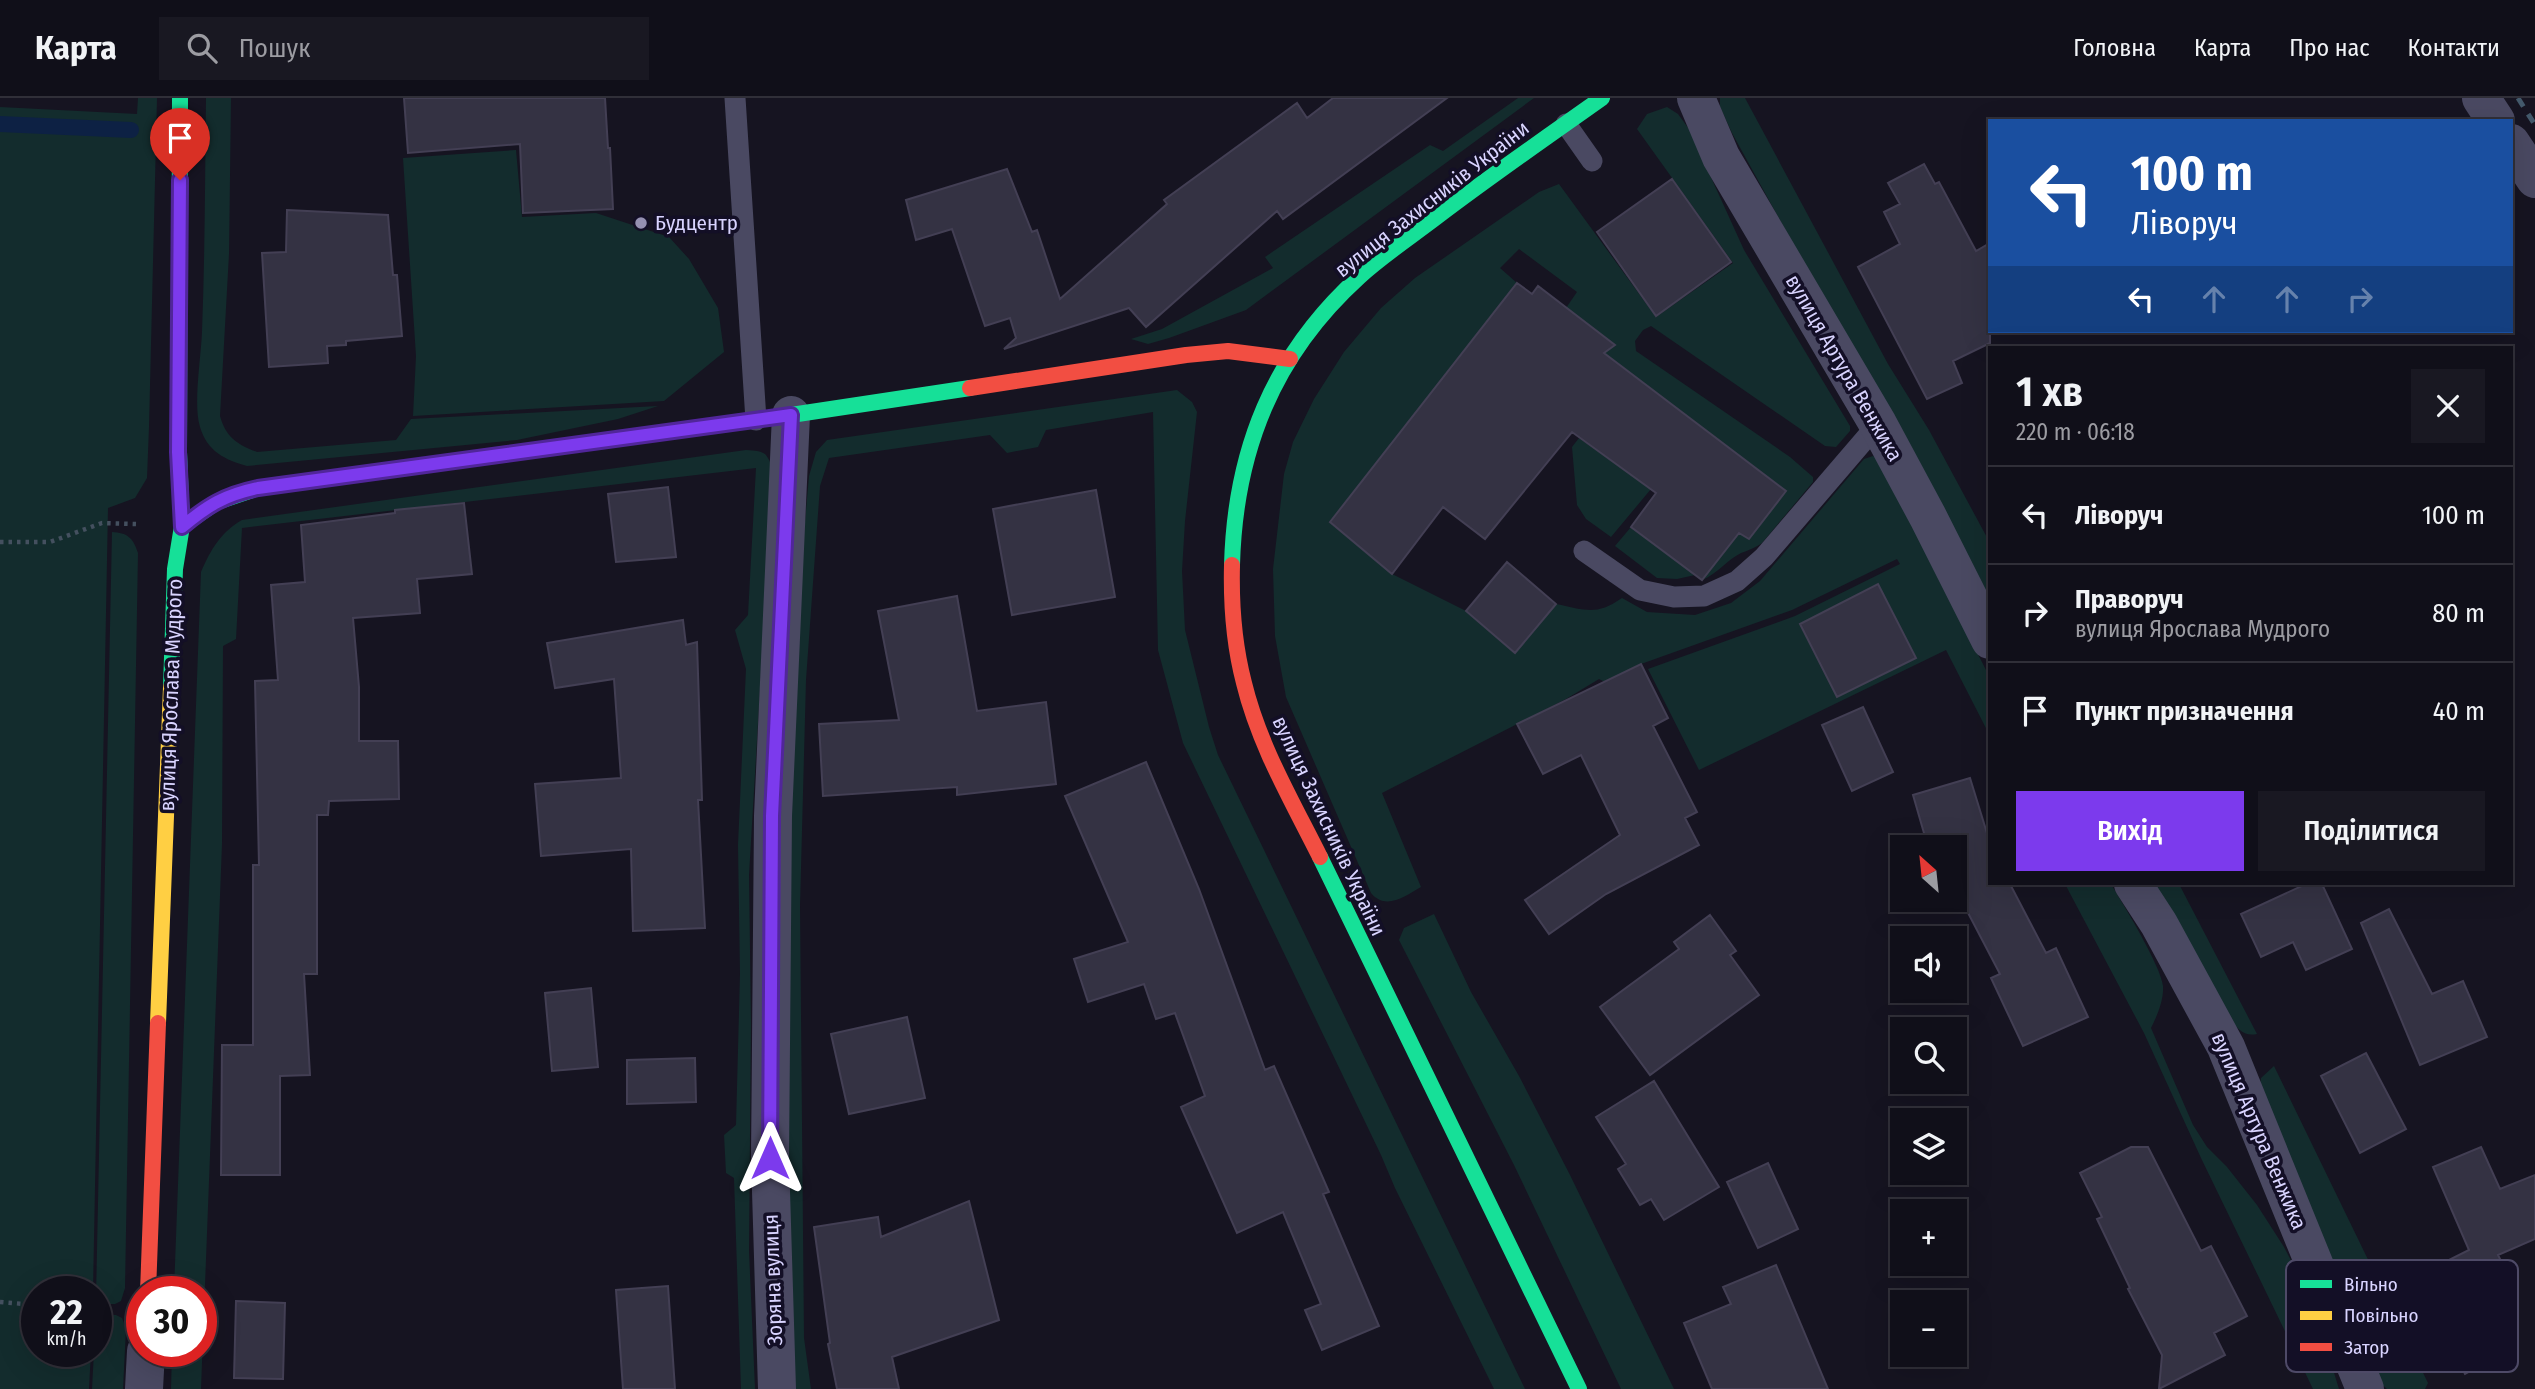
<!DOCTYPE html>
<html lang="uk">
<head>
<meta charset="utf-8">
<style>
	body { margin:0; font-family:"Fira Sans Condensed",sans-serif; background:#191822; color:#f1f3f6; height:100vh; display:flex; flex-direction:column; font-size:26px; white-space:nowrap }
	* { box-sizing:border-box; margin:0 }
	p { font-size:23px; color:#9c9ca2 }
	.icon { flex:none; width:38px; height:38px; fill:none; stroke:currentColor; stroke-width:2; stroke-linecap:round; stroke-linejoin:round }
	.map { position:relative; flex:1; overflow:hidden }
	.panel { position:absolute; left:1988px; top:248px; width:525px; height:539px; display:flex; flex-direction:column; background:#100f19; border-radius:0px; box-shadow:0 7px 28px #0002,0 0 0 2px #302f38 }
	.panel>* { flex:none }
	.top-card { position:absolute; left:1988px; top:21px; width:525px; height:214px; border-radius:0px; box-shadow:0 7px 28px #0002,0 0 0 2px #302f38; background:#1a4fa0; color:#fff; overflow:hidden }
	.needle { width:46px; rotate:333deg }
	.buttons { position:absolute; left:1890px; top:737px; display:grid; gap:14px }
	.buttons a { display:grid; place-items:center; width:77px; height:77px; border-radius:0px; background:#100f19; box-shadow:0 7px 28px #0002,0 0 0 2px #302f38; font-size:35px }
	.speed { position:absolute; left:21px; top:1178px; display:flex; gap:14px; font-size:35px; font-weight:700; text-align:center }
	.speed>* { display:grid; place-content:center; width:91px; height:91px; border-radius:50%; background:#100f19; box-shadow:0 7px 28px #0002,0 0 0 2px #302f38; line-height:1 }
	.speed small { font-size:18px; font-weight:400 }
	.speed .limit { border:10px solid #d22; background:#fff; color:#111 }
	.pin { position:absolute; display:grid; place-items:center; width:60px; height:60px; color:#fff; margin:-72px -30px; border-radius:50% 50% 50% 0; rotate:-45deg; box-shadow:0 0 7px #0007 }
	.pin .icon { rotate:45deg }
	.me { position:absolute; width:77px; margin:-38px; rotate:0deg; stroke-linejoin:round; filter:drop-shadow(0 0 5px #0008) }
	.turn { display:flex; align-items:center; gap:24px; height:147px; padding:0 28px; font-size:32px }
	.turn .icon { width:91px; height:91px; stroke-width:2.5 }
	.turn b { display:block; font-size:49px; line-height:60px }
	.lanes { display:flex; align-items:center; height:66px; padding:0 28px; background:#0003; justify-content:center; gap:35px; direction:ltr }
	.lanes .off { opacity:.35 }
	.round { display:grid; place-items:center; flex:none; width:74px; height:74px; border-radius:0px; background:#191822 }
	.head { display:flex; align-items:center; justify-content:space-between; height:119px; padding:0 28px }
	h1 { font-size:42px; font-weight:600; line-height:52px }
	.action { display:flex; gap:14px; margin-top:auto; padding:14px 28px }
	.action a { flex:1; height:80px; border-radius:0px; background:#7c3aed; color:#fff; font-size:28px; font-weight:600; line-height:80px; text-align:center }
	.action a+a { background:#191822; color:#f1f3f6 }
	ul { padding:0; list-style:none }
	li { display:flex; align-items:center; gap:21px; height:98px; padding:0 28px; border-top:2px solid #302f38 }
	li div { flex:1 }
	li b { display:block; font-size:26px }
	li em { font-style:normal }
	header { display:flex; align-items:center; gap:42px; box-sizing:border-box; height:98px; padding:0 35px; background:#100f19; border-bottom:2px solid #302f38 }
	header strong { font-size:33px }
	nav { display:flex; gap:38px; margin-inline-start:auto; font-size:24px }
	.search { width:490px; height:63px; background:#191822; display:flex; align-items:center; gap:18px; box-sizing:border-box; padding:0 24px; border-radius:0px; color:#9c9ca2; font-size:26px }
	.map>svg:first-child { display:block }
</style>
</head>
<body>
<header>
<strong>Карта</strong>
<div class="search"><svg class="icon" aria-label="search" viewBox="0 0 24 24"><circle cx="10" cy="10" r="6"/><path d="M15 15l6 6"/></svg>Пошук</div>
<nav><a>Головна</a><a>Карта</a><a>Про нас</a><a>Контакти</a></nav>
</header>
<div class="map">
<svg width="2535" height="1291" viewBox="0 0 2535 1291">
	<rect width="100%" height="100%" fill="#161421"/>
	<!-- green -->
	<path fill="#132c2d" d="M138,0h19l-8,329 -2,51 -12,20 -27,10 -15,783 -56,1v59h54l-2,38h-89v-1282l137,7z
		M206,0h25l-2,156 -9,162c6,21 16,28 37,36l139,-12 15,-21 247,-13 -40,13 -101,21 -270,26c-22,-6 -40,-15 -47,-39 -7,-22 1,-69 2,-95 3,-78 3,-156 4,-234z
		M1518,0h16l-288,212 -77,28 -21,6 -17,-5 31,-10 111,-61 -8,-11 165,-112 13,6z
		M1720,0h25l143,266 41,66 61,113v59l-258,-469 -12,-26z
		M1667,9l11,7 11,15 55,121 106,176v5l-14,16 -11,-1 -174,-120 -8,4 -8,11 1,10 154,106 23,20v5l-51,61c-7,5 -13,7 -21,10 -14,7 -24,21 -39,27l37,-47 10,6 37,-48 -219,-166 -1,-17 11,-16 -58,-43 -19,19 17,15 -187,240 62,51 74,37 49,41 41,-48c30,6 40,12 66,-6l25,14 48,3 36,-12 29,-22 104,-122 9,-3 7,4 110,218v58l-44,-86 -247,120 -51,-101 147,-53 105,-52 -3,-5 -105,51 -151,54 -36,18 -6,-3 -33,20 -184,94 39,94c-16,9 -35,24 -50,6l-85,-196 -11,-61 -2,-67 11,-95 9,-32 21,-43 30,-47 37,-44 34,-30 124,-86 20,-8 97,133 77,-54 -96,-134 10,-15z
		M516,52l6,67 74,-4 73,24 20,22 29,49 6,44 -60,49 -251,15 3,-60 -13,-198z
		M1177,292l15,12 5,10 -12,109 -3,50 3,59 24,97 9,28 307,634h-31l-99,-201 -14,-33 -198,-412 -25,-93 -5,-238 -107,18 -8,17 -31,6 -17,-18 -161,23 -9,28 -14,194 -6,226 4,432 7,51h-18l-9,-155 9,-573 16,-185 7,-24 11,-12z
		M1579,340l72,51 -40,48 -25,-18 -9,-14 -5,-58z
		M746,352c19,1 20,2 27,19l-24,406 2,149 -2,227 6,138h-14l-7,-211 -8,-5 -2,-38 12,-10 4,-151 -2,-129 8,-176 -11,-39 13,-15 8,-147 -514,60 -6,111 -13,7 -1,198 -21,545h-30l1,-38h29v-59l-27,-1 27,-719c10,-23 20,-40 41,-52z
		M1631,429l64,48 -18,4 -20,-1 -42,-32z
		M112,434c15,1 21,5 26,21l-13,735 -4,13 -6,3h-19v-6z
		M2065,786h46c12,20 50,82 52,102 1,14 -6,30 -12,42l42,97 14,22 20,20 30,38 27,42 28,54 27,88h-26l-112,-231 -57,-125z
		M2154,786h25l78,150c-14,3 -19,-6 -28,-15z
		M1434,816l37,78 48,84 51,99 104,214h-53l-107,-224 -115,-225 5,-12z
		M2274,968l154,317 -3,6h-38l-9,-8 -118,-293 1,-10z
		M96,1217h20l6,3 4,11 -3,60h-31l2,-38h2z"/>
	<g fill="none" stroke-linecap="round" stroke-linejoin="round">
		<!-- stream -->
		<path stroke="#0d2144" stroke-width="16" d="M0,26l131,6"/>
	</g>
	<!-- building -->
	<path fill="#343243" stroke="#433f54" stroke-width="2" d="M404,0h201l3,50h2l3,61 -90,4 -3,-69 -112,9z
		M1333,0h114l-164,121 -6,-8 -131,116 -17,-19 -125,41 12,-11 -6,-20 -25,8 -33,-97 -36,11 -10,-40 101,-31 25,63 5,-2 23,69 107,-95 -3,-4 133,-97 10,15z
		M1924,66l11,20 4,-2 37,69 14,-8v100l-37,18 9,22 -35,16 -69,-132 42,-23 -16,-32 16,-8 -12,-21z
		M1672,81l59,83 -75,54 -59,-84z
		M287,112l101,5 5,60h4l5,61 -56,5v4l-19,1 1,17 -59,4 -7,-114 24,-1z
		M1517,185l15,11 6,-8 77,59 -11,8 182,138 -37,48 -10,-6 -37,47 -71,-53 25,-34 -84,-61 -87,107 -42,-32 -51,67 -62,-52z
		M668,389l8,70 -60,5 -8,-68z
		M1096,392l19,107 -103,18 -19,-106z
		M464,405l8,71 -55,5 3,34 -67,5 6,69v54h39l1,58 -70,2 -1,14h-11v159h-13l6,101 -30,1v99h-59l1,-130h31v-180h6l-4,-184 23,-1 -7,-95 34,-3 -4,-57 94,-12v-3z
		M1507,464l49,42 -41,49 -49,-42z
		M1878,486l38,74 -79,39 -37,-73z
		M957,498l20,115 69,-9 10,82 -99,11v-8l-134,9 -4,-72 80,-4 -21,-109z
		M683,522l3,25 11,-3 5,158h-4l7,128 -72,3 -2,-82 -90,7 -6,-72 86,-6 -7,-99 -59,9 -8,-45z
		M1641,566l27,54 -15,8 44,86 -12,6 14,27 -93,49 -57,40 -24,-34 95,-65 -39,-80 -38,19 -26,-50z
		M1863,609l30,65 -41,19 -30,-66z
		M1146,664l53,127 66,181 9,-4 55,126 -6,2 56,132 -57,24 -17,-40 16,-6 -38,-92 -46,21 -56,-126 24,-11 -30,-83 -19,6 -12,-35 -56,18 -14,-43 54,-17 -63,-146z
		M1970,680l20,65v41h20l36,69 10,-5 32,69 -65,29 -32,-68 9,-4 -45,-86v-41h-27l-15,-52z
		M2306,786h16l30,65 -46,21 -13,-28 -32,15 -20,-43z
		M2389,811l43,85 31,-13 24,56 -67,28 -59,-142z
		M1710,817l26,36 -6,4 29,40 -109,80 -50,-68 79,-58 -5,-7z
		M591,890l7,79 -46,4 -7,-78z
		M907,919l18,81 -76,16 -18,-80z
		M2366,955l40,76 -46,24 -39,-77z
		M695,960l1,44 -69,2v-44z
		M1654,983l65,106 -55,33 -13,-21 -11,6 -22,-36 8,-5 -30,-47z
		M2131,1049h17l53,104 10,-5 36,70 -33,17 11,22 -66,34 3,-34 -34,-66 2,-1 -33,-69 5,-2 -22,-44z
		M2481,1049l19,42 35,-14v64l-37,16 19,38 -31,15 22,43 -43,23 -48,-98 52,-26 -36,-83z
		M1768,1065l30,66 -40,19 -31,-66z
		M969,1103l30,119 -107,37 7,32h-62l-9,-45 2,-1 -16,-116 64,-10 3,20z
		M1776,1167l52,124h-116l-28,-66 47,-19 -8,-17z
		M668,1188l7,103h-52l-7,-99z
		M236,1203l49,2 -2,76 -49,-1z"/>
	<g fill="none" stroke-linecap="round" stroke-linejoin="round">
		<!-- path -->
		<path stroke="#44505f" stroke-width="4.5" stroke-dasharray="3.5 5" stroke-linecap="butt" d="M0,444h50l52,-19 34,1
			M0,1204l37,3
			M96,1211l10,1"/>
		<!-- lane -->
		<path stroke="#4a4962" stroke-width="21" d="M735,0l21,322
			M1566,26l26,37
			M1584,453l56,39 34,7 30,-1 33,-15 27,-24 114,-133"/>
		<!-- street -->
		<path stroke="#4a4962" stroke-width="38" d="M1696,0l25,59 157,267 50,93 62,123
			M2481,0l15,23
			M2511,45l24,36
			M2133,786l26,40 67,123 139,342
			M144,1291l2,-38
			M777,1291l-7,-231 3,-342 18,-401"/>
		<!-- fast -->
		<path stroke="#16e098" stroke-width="16" d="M182,428l35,-24 41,-14 533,-73 179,-27
			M1232,467c3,-114 41,-210 127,-288 24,-22 53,-41 79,-61 54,-41 109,-79 164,-118
			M171,589l4,-118 7,-43 -3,-74 1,-354
			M1320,759l259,532"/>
		<!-- slow -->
		<path stroke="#ffcf43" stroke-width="16" d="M158,925l13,-336"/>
		<!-- jam -->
		<path stroke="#f24e42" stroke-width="16" d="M970,290l216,-33 42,-4 62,8
			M1232,467c-1,40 2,80 12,118 15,62 48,118 76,174
			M148,1194l10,-269"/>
		<!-- rail -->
		<path stroke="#43596b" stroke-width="5" stroke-dasharray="10 9" stroke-linecap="butt" d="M2518,0l17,27"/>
	</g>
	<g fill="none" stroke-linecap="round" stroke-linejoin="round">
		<!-- route casing -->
		<g stroke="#51269a" stroke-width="18">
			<path id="route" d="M180,82l-2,272 4,75c26,-22 43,-32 76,-39l533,-73 -19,401 -2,342"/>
		</g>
		<!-- route -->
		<use href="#route" stroke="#7c3aed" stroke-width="12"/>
	</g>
	<!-- markers -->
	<circle fill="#9591b1" stroke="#130f26" stroke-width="2.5" cx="641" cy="125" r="7"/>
	<g text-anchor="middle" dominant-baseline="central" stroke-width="7" stroke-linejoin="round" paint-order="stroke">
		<!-- street labels -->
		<g font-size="21" fill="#d9d4ff" stroke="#130f26">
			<text transform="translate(1432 101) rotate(-38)">вулиця Захисників України</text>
			<text transform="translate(1844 270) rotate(60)">вулиця Артура Венжика</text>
			<text transform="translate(171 597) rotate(-88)">вулиця Ярослава Мудрого</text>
			<text transform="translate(1329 728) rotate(65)">вулиця Захисників України</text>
			<text transform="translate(2259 1033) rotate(67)">вулиця Артура Венжика</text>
			<text transform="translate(773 1182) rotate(-92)">Зоряна вулиця</text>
		</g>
		<!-- poi labels -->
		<g font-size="21" fill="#d9d4ff" stroke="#130f26" text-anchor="start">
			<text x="655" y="125">Будцентр</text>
		</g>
	</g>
	<!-- legend -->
	<rect x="2286" y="1162" width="232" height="112" rx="10" fill="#130f26" stroke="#4e4a67" stroke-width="2"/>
	<rect x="2300" y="1182" width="32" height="8" fill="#16e098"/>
	<rect x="2300" y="1213" width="32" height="9" fill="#ffcf43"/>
	<rect x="2300" y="1245" width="32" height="8" fill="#f24e42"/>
	<g font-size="19" fill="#d9d4ff">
		<text x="2344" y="1193">Вільно</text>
		<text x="2344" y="1224">Повільно</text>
		<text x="2344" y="1256">Затор</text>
	</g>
</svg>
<div class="buttons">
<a><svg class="needle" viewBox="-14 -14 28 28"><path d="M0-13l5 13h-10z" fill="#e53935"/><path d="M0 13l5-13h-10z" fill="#9c9ca2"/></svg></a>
<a><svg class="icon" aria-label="sound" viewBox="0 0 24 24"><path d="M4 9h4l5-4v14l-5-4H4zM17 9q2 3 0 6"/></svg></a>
<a><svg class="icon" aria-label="search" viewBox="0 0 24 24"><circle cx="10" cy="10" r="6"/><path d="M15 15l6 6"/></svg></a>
<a><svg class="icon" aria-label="layers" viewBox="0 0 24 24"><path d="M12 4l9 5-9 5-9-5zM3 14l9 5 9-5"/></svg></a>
<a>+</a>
<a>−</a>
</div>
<div class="speed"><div>22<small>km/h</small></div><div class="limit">30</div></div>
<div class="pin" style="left:180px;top:82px;background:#d93025"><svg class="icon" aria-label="arrive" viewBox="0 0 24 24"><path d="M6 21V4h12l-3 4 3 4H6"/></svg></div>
<svg class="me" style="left:770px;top:1060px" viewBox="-20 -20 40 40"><path d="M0-17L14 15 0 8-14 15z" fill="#7c3aed" stroke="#fff" stroke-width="4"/></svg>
<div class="top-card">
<div class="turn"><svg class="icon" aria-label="left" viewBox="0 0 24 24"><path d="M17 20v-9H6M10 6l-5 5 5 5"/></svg><div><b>100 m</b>Ліворуч</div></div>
<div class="lanes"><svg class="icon" aria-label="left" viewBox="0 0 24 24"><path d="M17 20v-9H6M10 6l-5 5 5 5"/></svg><svg class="icon off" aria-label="ahead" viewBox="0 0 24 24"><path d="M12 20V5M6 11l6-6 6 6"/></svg><svg class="icon off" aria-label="ahead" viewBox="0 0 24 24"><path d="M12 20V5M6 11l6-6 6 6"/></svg><svg class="icon off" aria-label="right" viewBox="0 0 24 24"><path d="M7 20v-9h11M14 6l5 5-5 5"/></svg></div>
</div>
<section class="panel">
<div class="head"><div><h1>1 хв</h1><p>220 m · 06:18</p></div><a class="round"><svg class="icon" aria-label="close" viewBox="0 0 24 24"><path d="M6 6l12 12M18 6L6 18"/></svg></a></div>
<ul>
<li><svg class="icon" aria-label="left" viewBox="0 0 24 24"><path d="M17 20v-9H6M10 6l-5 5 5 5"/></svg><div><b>Ліворуч</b></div><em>100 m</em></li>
<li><svg class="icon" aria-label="right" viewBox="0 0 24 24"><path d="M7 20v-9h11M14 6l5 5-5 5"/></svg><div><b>Праворуч</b><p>вулиця Ярослава Мудрого</p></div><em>80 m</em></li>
<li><svg class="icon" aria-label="arrive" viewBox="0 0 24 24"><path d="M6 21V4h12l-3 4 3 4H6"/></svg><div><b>Пункт призначення</b></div><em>40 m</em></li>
</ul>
<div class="action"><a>Вихід</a><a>Поділитися</a></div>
</section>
</div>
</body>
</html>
